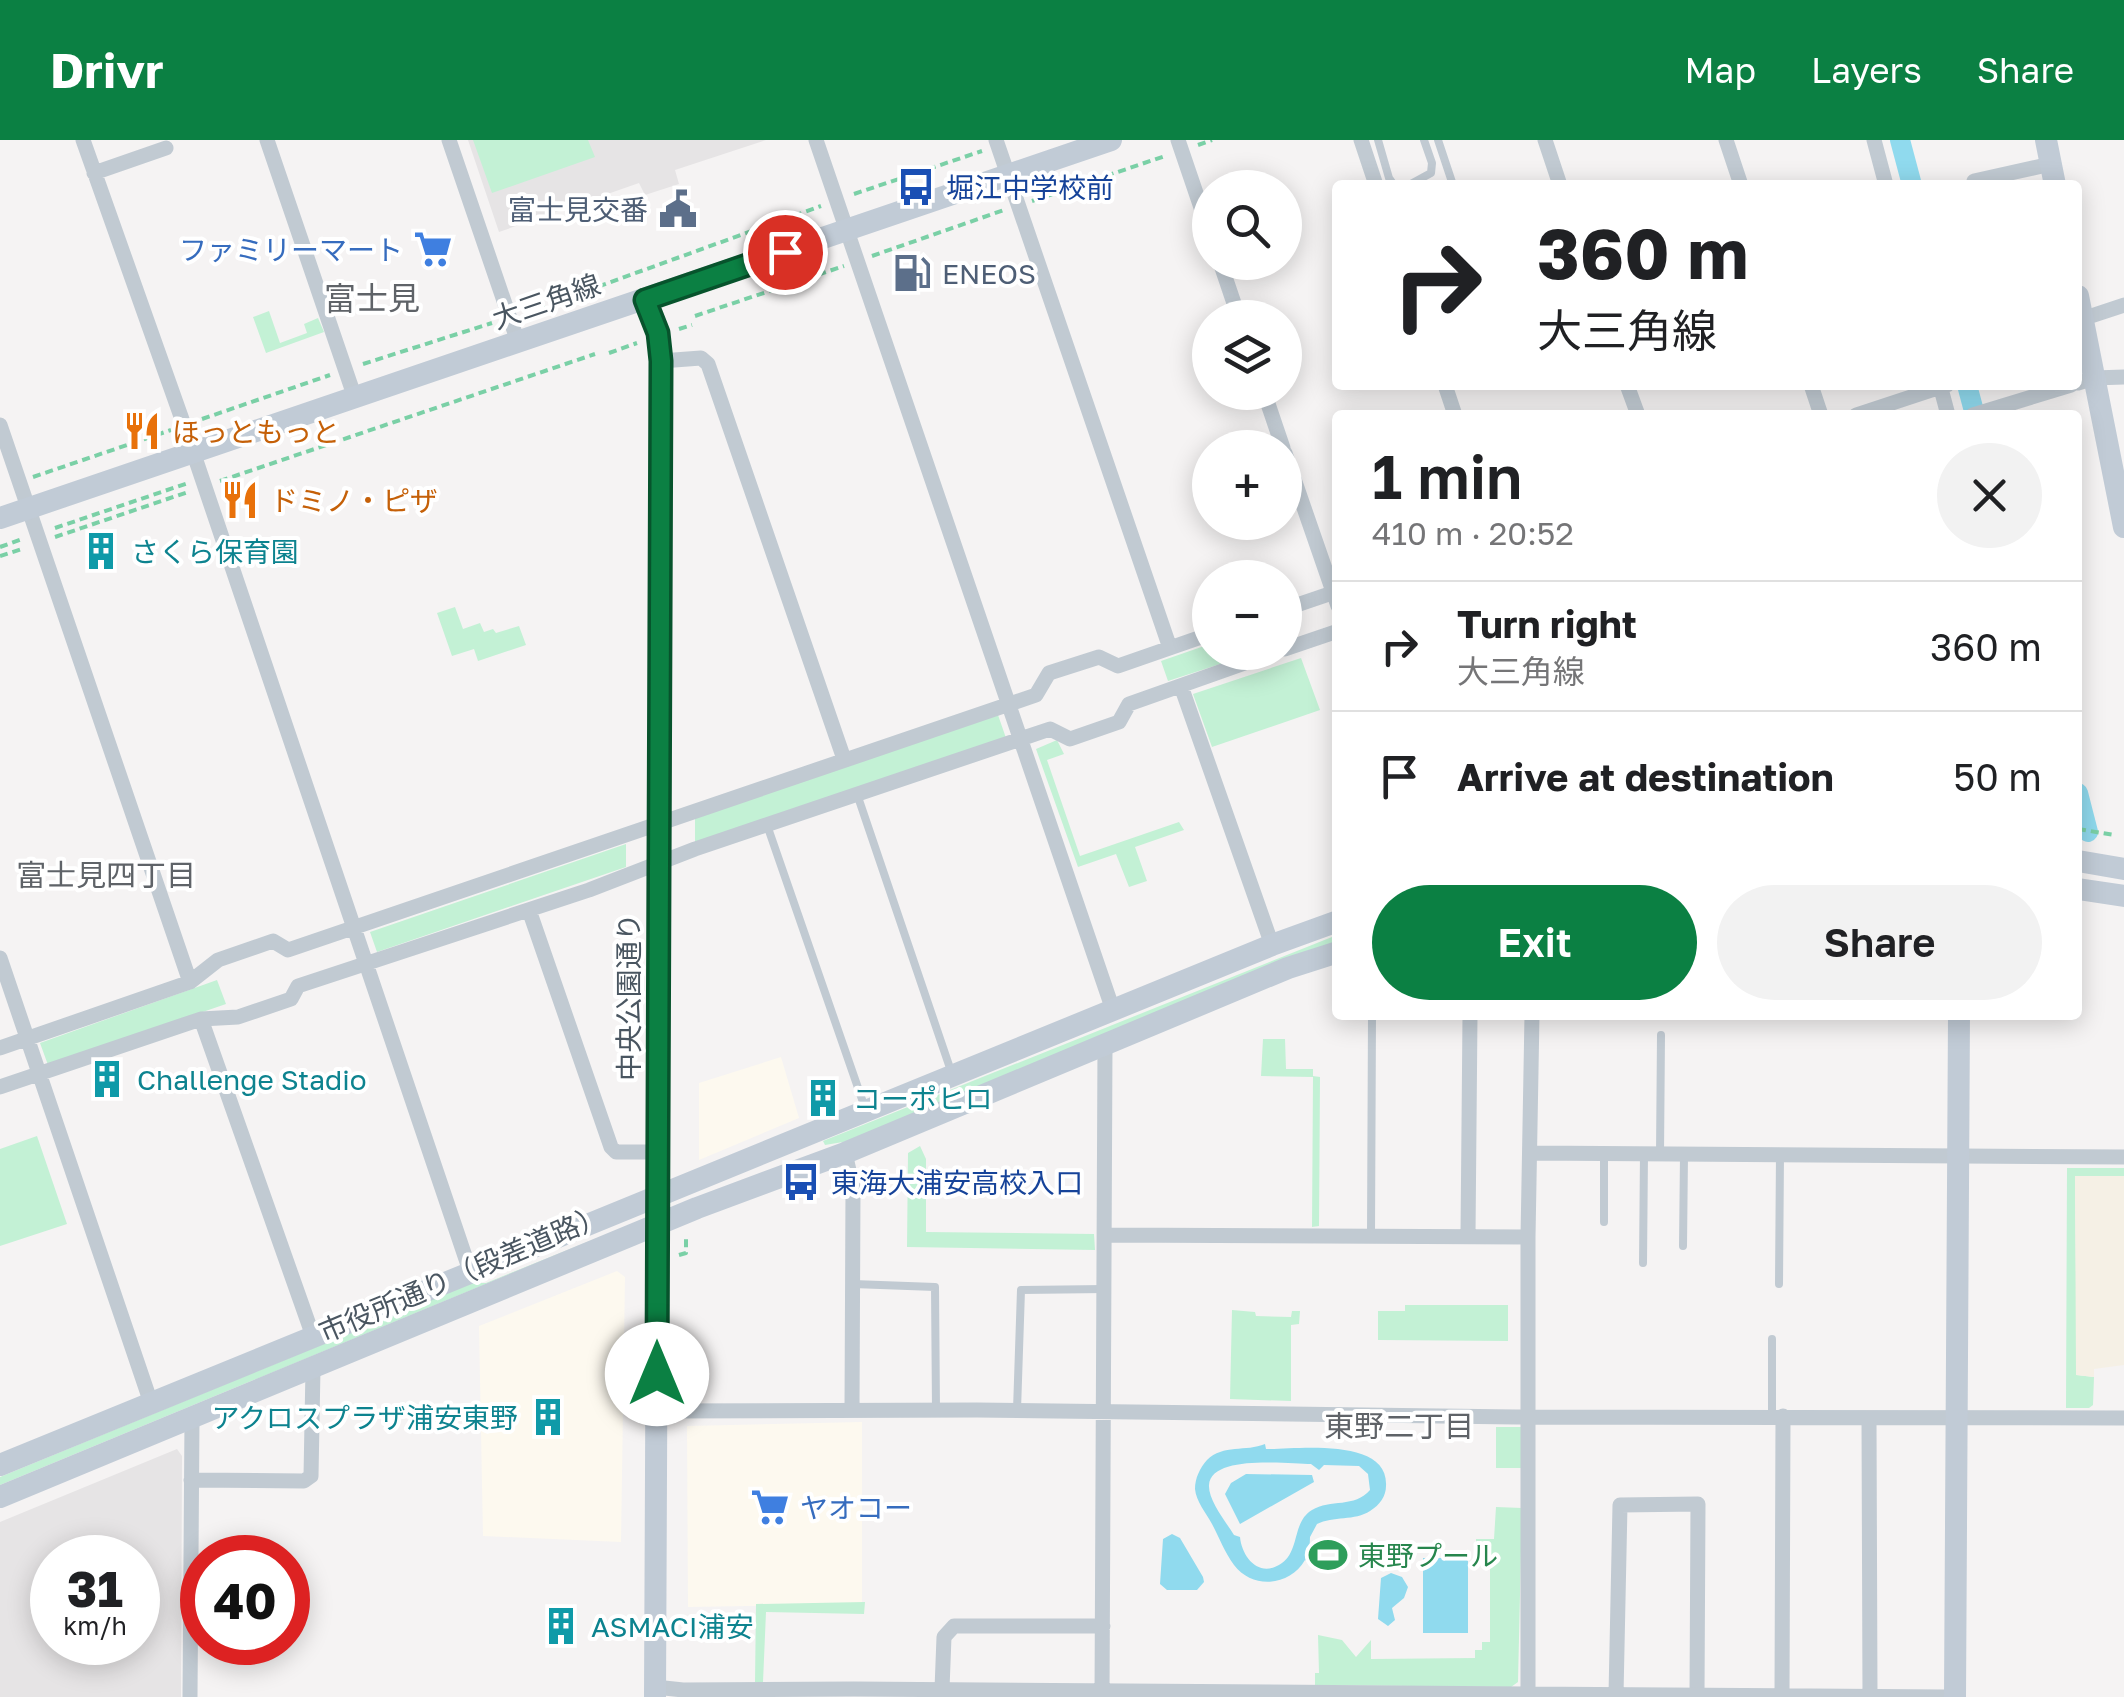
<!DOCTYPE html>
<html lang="en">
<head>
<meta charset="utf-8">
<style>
	body { margin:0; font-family:"Golos Text","Noto Sans JP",sans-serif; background:#f2f2f2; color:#202124; height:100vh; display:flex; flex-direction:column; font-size:38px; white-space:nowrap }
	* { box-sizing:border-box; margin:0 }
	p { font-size:32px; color:#757577 }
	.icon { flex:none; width:55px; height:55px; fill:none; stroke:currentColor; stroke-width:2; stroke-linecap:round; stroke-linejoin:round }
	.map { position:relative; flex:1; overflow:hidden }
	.sheet { position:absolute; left:1332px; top:270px; width:750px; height:610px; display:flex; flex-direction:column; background:#fff; border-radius:10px; box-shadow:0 5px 25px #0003 }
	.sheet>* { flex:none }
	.hud { position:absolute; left:1332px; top:40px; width:750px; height:210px; border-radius:10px; box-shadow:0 5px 25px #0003; background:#fff; color:#202124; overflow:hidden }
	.controls { position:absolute; left:1192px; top:30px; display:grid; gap:20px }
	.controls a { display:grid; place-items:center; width:110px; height:110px; border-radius:50%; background:#fff; box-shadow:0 5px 25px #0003; font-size:50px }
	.speed { position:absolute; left:30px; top:1395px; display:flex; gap:20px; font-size:50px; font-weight:700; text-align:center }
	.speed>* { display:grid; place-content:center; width:130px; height:130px; border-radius:50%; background:#fff; box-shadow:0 5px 25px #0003; line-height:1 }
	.speed small { font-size:25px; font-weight:400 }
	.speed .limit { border:15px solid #d22; background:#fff; color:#111 }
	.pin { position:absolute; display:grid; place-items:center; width:85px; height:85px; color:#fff; margin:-42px; border:5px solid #fff; border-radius:50%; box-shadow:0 2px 10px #0007 }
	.me { position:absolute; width:110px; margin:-55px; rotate:0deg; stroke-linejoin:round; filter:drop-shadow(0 0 8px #0008) }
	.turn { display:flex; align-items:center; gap:35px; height:210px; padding:0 40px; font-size:45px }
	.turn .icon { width:130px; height:130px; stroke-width:2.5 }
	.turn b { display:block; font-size:70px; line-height:85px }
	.round { display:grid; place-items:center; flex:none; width:105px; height:105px; border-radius:52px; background:#f2f2f2 }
	.overview { display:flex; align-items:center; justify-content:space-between; height:170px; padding:0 40px }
	h1 { font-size:60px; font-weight:600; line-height:75px }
	.cta { display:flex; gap:20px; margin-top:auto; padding:20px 40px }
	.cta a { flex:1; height:115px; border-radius:60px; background:#0b8043; color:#fff; font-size:40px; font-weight:600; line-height:115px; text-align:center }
	.cta a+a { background:#f2f2f2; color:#202124 }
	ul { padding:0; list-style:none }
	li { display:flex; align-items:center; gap:30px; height:130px; padding:0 40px; border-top:2px solid #e0e0e0 }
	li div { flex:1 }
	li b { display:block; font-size:38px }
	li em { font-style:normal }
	header { display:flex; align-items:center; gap:60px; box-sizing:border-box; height:140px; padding:0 50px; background:#0b8043; color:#fff }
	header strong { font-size:48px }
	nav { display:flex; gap:55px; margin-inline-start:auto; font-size:35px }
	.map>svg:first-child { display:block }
</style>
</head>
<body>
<header>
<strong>Drivr</strong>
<nav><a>Map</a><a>Layers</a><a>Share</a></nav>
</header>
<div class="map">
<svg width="2124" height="1557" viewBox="0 0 2124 1557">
	<rect width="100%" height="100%" fill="#f5f3f3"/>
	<!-- commercial -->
	<path fill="#fdf9ef" d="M781,917l18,61 -100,42v-77z
		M617,1131l8,6 -4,265 -138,-6 -4,-210z
		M862,1282v182l-174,3 -1,-181z"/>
	<!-- education -->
	<path fill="#e6e4e5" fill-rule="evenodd" d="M468,0h298l-91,30 4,14 -34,11 -6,-12 -140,49z
		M177,1309l5,7 -1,241h-181v-175zM52,1418h86v84h-86z"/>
	<!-- green -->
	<path fill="#c3f1d5" d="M473,0h115l7,17 -103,36z
		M269,171l11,32 27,-10 -3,-9 14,-6 6,14 -58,21 -13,-36z
		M455,467l8,22 17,-6 4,9 9,-3 3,4 23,-7 7,19 -48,16 -4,-12 -22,7 -15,-43z
		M1210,504v8l44,1 -86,28 -7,-20z
		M1301,518l19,52 -108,37 -19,-53z
		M998,575l8,23 -311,105v-26z
		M1057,600l7,14 -17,6 33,96 99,-34 5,8 -49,17 12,34 -18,6 -13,-33 -38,13 -42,-118z
		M626,704v23l-249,85 -7,-20z
		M1337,795v8l-488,198 -24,4 -2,-4z
		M217,840l9,24 -178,61 -8,-22z
		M1263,899h22l1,30h27v7l7,1 -1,149 -7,1 1,-150 -52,-1z
		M37,996l30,88 -67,22v-97z
		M920,1006l6,13v73l168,2 1,16 -188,-3 1,-94z
		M2067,1028h57v8h-49l2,199 17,2 -1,28 -4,3h-23z
		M602,1096l-602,249v-8l471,-194h15z
		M1405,1165h103v36l-130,-1v-29h27z
		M1232,1170l23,2 1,4 35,1 1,-6h8l-1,13 -8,1v76l-61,-2z
		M1496,1287h25v41h-25z
		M1496,1367l26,1 -4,174 -7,5 -196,-2v-12h4l-1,-38 24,5 14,17 15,-17v19l104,-1v-8h7v-8h8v-88l-6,-1v-7h-8v-7h18z
		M865,1462l-1,12 -98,-2 -3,70h-8l1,-78z"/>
	<!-- sand -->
	<path fill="#f5f0e5" d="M2075,1036h49v189l-30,4v8l-18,-2z"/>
	<!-- water -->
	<path fill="#90daee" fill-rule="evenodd" d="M1265,1304l1,5c32,0 123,-12 120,37 0,10 -6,19 -16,25 -15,10 -37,5 -53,13l-7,13 -1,25 -4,-2c-15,26 -52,30 -71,5 -9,-12 -15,-28 -22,-41 -6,-11 -16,-23 -17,-35 0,-11 5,-21 12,-29 16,-16 39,-8 58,-16zM1311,1324l8,6 5,-5 35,1 9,8 2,16c-15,18 -40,9 -58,20 -20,12 -12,40 -30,53 -22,16 -40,-5 -42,-26l-6,-2c-8,-13 -26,-35 -25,-50 2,-31 80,-21 102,-21z
		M1246,1334l66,1 2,7 -74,42 -15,-30 6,-11z
		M1172,1394l8,4 23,39 1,5 -7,8h-30l-7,-6 3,-45z
		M1423,1418h45v75h-45z
		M1391,1433l11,4 6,10 -4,11 -12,10 3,12 -7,6 -10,-7 3,-41z"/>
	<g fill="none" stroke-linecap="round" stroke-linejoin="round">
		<!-- canal -->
		<path stroke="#90daee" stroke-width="20" d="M1900,0l12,45
			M1967,245l8,30
			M2078,653l10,39"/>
		<!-- path -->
		<path stroke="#7ad0a6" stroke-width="4" stroke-dasharray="8 5" stroke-linecap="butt" d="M1198,5l14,-5
			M854,54l128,-43
			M1032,61l133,-45
			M872,116l132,-46
			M525,173l296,-107
			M695,176l149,-50
			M679,189l13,-4
			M609,213l28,-10
			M363,224l129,-41
			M202,279l128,-44
			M33,337l138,-47
			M220,341l375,-127
			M55,388l133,-45
			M55,397l133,-45
			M0,407l22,-8
			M0,416l22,-7
			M2078,689l36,6
			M679,1115l7,-2v-18"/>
		<!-- lane -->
		<path stroke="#c1cad2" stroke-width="8" d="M1378,0l11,38 5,7
			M1438,0l15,45
			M1409,45l22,-12 1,-10 -8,-23
			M857,654l95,280
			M767,685l98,283
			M1660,1014l1,-119
			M1604,1082v-68
			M1371,1095l1,-220
			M1683,1106l1,-91
			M1643,1123l1,-110
			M853,1144l82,3 1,123
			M1779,1144l1,-130
			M1772,1199v77
			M1017,1270l4,-120 84,-1"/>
		<!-- street -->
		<path stroke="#c1cad2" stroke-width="15" d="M83,0l101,285 286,846
			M267,0l88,258
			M449,0l69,202
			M816,0l297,870
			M996,0l174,508
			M1178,0l32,94
			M1361,0l15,45
			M1545,0l15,45
			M1726,0l15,45
			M1874,0l12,45
			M94,33l72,-25
			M1974,41l77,-17
			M1220,122l19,56
			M2082,179l42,-14
			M661,221l40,-3 7,6 136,395
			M2078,243l16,-5 30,-1
			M1445,245l10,30
			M1627,245l11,30
			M1811,245l10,30
			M1940,245l8,30
			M1264,252l19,56
			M1856,275l91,-30
			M1973,275l98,-30
			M0,285l190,557
			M1285,313l53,153
			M1285,469l53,-18
			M1285,509l53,-18
			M1181,546l91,259
			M529,770l82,237 5,5h42
			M0,818l151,445
			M201,879l113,320
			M0,908l190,-66 28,-22 55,-19 15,9 748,-255 13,-22 50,-16 19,9 92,-32
			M0,947l201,-68 37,-2 53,-18 7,-13 291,-96 106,-41 355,-120 20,10 49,-17 10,-18 147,-52
			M845,1013l8,35 -1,222
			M1531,1013l593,4
			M1106,1095l422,2
			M1468,1096l2,-221
			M657,1271l320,-1 539,7 608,1
			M1869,1278l1,278
			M191,1340l113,1 7,-5 2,-108
			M655,1547l28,3 171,-1 1090,8
			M942,1549l2,-52 10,-11h149
			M1616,1555l4,-190 78,-1 -1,192
			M1782,1556l1,-280
			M190,1557l2,-279
			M1102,1557l3,-653
			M1528,1557v-460l4,-222"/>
		<!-- secondary -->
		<path stroke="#c1cbd6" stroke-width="22" d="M2046,0l9,45
			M2078,156l46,231
			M645,160l12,33 4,28 -6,1336
			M0,378l1111,-378
			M2078,721l46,8
			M2078,749l46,7
			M0,1325l1272,-520 66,-24
			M0,1357l697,-289 148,-55 443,-185 50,-16
			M1955,1557l4,-682"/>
	</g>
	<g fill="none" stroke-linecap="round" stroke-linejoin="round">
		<!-- route casing -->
		<g stroke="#07532c" stroke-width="25">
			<path id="route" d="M657,1234l4,-1013 -3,-28 -13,-33 140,-48"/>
		</g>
		<!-- route -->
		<use href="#route" stroke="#0b8043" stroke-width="18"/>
	</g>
	<!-- icons -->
	<defs>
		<g id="bus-bare" transform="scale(3)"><path d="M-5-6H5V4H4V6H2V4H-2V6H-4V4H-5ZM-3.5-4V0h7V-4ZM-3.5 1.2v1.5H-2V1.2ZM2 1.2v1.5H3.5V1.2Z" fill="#1a4fb4" stroke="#fff" stroke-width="2.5" paint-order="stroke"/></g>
		<g id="civic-bare" transform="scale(3)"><path d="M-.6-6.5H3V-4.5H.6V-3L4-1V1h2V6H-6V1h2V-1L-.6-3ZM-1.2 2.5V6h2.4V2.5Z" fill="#5c6f8a" stroke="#fff" stroke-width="2.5" paint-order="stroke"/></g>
		<g id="supermarket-bare" transform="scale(3)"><path d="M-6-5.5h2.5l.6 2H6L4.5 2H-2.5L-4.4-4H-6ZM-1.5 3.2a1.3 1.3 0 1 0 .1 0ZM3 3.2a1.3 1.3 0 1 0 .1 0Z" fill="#3f7fe0" stroke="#fff" stroke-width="2.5" paint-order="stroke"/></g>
		<g id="fuel-bare" transform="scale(3)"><path d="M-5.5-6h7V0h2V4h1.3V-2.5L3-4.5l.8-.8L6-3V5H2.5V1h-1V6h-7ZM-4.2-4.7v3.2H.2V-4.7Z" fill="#5c6f8a" stroke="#fff" stroke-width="2.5" paint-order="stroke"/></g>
		<g id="restaurant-bare" transform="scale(3)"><path d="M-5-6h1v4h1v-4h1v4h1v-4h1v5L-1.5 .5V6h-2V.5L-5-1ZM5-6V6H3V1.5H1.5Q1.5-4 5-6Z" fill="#e8710a" stroke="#fff" stroke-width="2.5" paint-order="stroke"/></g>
		<g id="building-bare" transform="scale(3)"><path d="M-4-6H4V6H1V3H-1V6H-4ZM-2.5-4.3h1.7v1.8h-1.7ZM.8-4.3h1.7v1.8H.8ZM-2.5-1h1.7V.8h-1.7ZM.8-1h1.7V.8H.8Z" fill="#0f9aa8" stroke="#fff" stroke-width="2.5" paint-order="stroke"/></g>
		<g id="stadium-bare" transform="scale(3)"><path d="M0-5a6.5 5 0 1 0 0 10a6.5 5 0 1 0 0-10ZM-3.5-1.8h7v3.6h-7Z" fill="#2e9e5b" stroke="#fff" stroke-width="2.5" paint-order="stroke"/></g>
	</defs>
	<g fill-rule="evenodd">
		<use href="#bus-bare" x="916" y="47"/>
		<use href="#civic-bare" x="678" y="69"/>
		<use href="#supermarket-bare" x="433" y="109"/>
		<use href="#fuel-bare" x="912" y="133"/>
		<use href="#restaurant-bare" x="142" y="291"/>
		<use href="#restaurant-bare" x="240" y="360"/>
		<use href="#building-bare" x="101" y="411"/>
		<use href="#building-bare" x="107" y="939"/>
		<use href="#building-bare" x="823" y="958"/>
		<use href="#bus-bare" x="801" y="1042"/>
		<use href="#building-bare" x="548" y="1277"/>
		<use href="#supermarket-bare" x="770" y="1367"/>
		<use href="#stadium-bare" x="1328" y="1415"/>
		<use href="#building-bare" x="561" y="1486"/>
	</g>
	<g text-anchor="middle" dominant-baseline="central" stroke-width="8" stroke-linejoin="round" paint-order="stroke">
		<!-- transit labels -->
		<g font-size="28" fill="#164399" stroke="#fff" text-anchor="start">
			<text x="946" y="47">堀江中学校前</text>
			<text x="831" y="1042">東海大浦安高校入口</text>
		</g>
		<!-- service labels -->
		<g font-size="28" fill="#4e5e75" stroke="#fff" text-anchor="end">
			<text x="648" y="69">富士見交番</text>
			<text x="942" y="133" text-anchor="start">ENEOS</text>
		</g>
		<!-- shop labels -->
		<g font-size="28" fill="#366cbe" stroke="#fff" text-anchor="end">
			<text x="403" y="109">ファミリーマート</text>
			<text x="800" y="1367" text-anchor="start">ヤオコー</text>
		</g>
		<!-- street labels -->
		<g font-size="28" fill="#4a5661" stroke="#fff">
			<text transform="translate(546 161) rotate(-19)">大三角線</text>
			<text transform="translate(628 857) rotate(-90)">中央公園通り</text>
			<text transform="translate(462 1133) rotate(-23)">市役所通り（段差道路）</text>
		</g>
		<!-- food labels -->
		<g font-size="28" fill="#c56008" stroke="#fff" text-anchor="start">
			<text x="172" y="291">ほっともっと</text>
			<text x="270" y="360">ドミノ・ピザ</text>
		</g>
		<!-- culture labels -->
		<g font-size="28" fill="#0d838f" stroke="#fff" text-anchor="start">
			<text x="131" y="411">さくら保育園</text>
			<text x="137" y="939">Challenge Stadio</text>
			<text x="853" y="958">コーポヒロ</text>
			<text x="518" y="1277" text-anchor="end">アクロスプラザ浦安東野</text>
			<text x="591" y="1486">ASMACI浦安</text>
		</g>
		<!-- leisure labels -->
		<g font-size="28" fill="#27864d" stroke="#fff" text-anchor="start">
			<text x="1358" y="1415">東野プール</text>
		</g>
		<!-- neighbourhood labels -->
		<g font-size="30" fill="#5f6368" stroke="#fff">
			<text x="106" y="735">富士見四丁目</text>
			<text x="1399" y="1286">東野二丁目</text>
		</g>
		<!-- quarter labels -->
		<g font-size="32" fill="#5f6368" stroke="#fff">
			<text x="372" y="158">富士見</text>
		</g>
	</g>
</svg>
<div class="controls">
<a><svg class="icon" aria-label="search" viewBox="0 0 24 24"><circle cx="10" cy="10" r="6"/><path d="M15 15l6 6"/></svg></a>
<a><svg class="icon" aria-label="layers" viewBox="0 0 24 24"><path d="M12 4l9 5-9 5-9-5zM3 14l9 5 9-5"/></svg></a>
<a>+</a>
<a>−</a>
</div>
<div class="speed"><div>31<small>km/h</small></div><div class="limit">40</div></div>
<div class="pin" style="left:785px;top:112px;background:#d93025"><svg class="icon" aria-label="arrive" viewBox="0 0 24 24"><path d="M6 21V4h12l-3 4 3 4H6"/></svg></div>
<svg class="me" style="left:657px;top:1234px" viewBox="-20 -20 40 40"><circle r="19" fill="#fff"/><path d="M0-13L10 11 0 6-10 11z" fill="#0b8043"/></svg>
<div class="hud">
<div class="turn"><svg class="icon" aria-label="right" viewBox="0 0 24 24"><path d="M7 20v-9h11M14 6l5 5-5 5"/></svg><div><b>360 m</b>大三角線</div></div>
</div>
<section class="sheet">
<div class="overview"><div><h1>1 min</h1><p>410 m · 20:52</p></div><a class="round"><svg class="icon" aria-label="close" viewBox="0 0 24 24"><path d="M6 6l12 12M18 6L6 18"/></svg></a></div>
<ul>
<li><svg class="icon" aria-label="right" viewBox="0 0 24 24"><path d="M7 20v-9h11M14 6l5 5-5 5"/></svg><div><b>Turn right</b><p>大三角線</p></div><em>360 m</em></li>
<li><svg class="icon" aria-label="arrive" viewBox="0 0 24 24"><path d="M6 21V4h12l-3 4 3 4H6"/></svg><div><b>Arrive at destination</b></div><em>50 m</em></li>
</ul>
<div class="cta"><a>Exit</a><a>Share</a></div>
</section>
</div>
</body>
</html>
